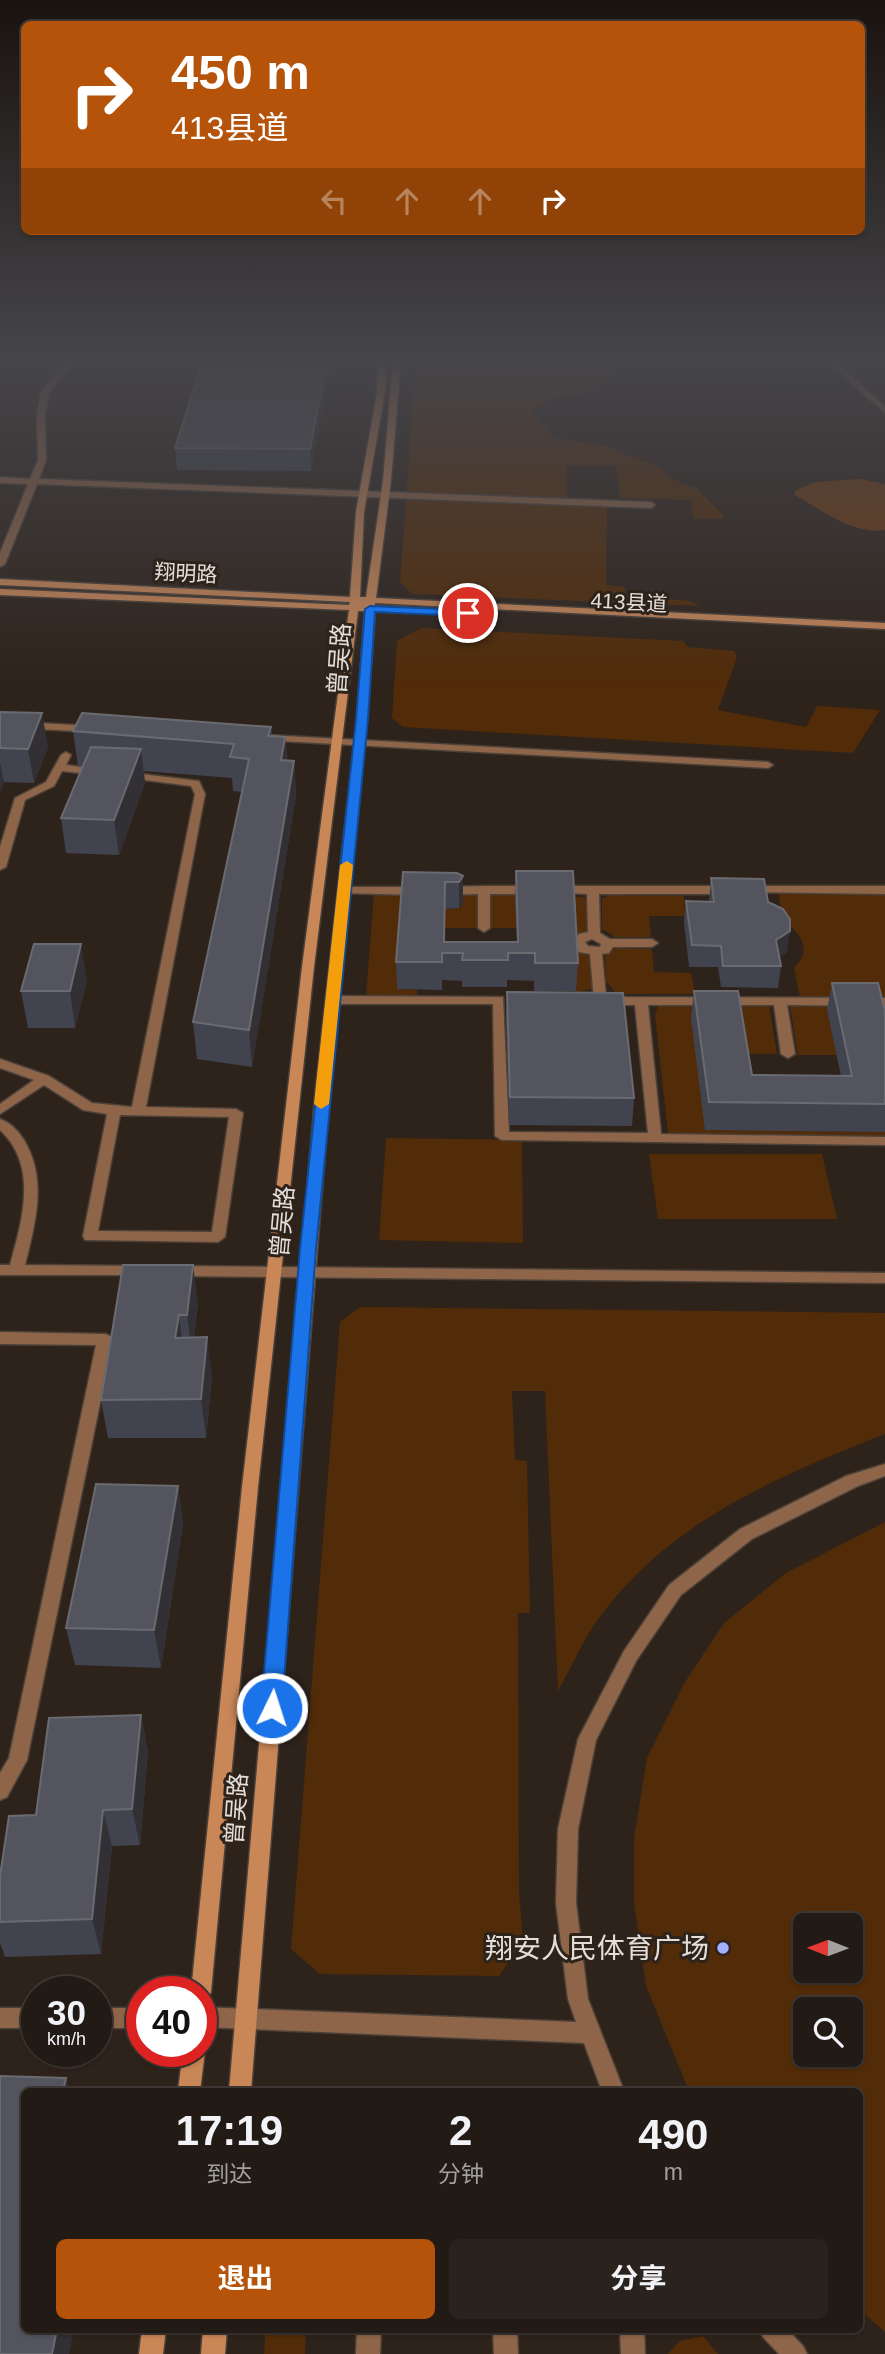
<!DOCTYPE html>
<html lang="zh">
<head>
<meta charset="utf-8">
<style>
	body { margin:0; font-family:Helvetica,"Noto Sans SC",sans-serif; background:#2a231d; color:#f1f3f6; height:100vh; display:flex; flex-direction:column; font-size:26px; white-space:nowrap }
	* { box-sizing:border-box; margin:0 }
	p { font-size:23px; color:#a2a1a0 }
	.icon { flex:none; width:38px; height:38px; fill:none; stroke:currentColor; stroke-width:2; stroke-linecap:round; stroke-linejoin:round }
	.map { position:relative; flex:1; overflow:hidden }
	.sheet { position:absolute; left:21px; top:2088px; width:842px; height:245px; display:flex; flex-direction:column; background:#221a14; border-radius:10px; box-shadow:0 2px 5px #0004,0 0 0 2px #3f3834 }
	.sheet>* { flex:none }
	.hud { position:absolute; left:21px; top:21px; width:844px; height:214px; border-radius:10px; box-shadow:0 2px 5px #0004,0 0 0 2px #3f3834; background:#b45309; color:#fff; overflow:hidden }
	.needle { width:46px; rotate:271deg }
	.buttons { position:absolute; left:793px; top:1913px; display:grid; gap:14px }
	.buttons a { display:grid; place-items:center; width:70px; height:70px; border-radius:10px; background:#221a14; box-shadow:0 2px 5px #0004,0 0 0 2px #3f3834; font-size:35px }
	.speed { position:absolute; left:21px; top:1976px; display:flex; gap:14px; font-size:35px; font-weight:700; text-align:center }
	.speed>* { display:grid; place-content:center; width:91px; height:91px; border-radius:50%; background:#221a14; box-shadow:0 2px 5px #0004,0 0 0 2px #3f3834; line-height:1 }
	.speed small { font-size:18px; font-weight:400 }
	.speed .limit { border:10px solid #d22; background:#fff; color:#111 }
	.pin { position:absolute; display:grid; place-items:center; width:60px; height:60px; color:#fff; margin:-30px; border:4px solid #fff; border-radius:50%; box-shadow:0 2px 7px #0007 }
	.me { position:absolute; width:77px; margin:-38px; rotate:4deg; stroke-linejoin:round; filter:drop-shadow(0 0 5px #0008) }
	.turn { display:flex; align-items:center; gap:24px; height:147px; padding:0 35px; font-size:32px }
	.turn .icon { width:91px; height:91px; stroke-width:2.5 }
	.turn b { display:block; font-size:49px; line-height:60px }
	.lanes { display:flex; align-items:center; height:66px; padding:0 35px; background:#0003; justify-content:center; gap:35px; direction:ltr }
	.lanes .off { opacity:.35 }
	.eta { display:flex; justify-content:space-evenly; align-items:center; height:119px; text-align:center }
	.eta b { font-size:42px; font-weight:700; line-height:49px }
	.action { display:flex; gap:14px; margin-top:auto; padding:14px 35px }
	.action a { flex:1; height:80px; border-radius:10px; background:#b45309; color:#fff; font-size:28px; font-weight:700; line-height:80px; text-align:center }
	.action a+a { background:#2a231d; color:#f1f3f6 }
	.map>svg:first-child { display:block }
</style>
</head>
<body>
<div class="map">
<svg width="885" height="2354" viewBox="0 0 885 2354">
	<rect width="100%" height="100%" fill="#2e231b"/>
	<!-- green -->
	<path fill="#522b08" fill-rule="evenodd" d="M416,360h214c-24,8 -18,13 -32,28 -28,12 -40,2 -66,23l23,27 55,9 49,21 23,16 15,4 26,27v4h-29l-3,-19 -71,-2 -4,-32 -49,-1 -1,40 41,2 -1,78 19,2v8l65,6 10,5 -288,-12 -12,-12z
		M421,628l262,13 5,6 46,4 3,6 -19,53 88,17 11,-21 63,4 -27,43 -450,-26 -11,-9 5,-77z
		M478,893v35h-33v-19l16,-1 1,-7 -59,-2 -6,90 20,1v6h-51l8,-102z
		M490,894l94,3 4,6 1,30 -11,4 13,17 2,35 -17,3 -5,-94 -55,30h-25z
		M779,894h106v104l-85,-1 -6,-29c18,-19 8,-31 -8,-47 -5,-5 -6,-19 -7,-27z
		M610,895l74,1 1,20h-36l2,21h-36l-13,-8v-30z
		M618,948l34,1 2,23 37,1 4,21h-78l-11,-13 -1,-28z
		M769,1005l8,49h-36l-35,76 179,2v5l-217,-4 -13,-117 3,-10z
		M790,1006l82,1 -45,3 10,45h-39z
		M386,1138l136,2 1,103 -144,-3z
		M649,1154h173l15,65h-179z
		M360,1307l525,6v121c-113,45 -218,88 -291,191 -14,21 -24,45 -36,66l-13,-300h-33l3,69 12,1 3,152h-12l1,279 4,49 -24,35 -179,-2 -29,-25 49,-627z
		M885,1522v810l-26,-23v-218h-170l-43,-105 -12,-83v-65l13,-80 38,-76 39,-59 62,-50zM805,1925h45v45h-45zM805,2009h45v45h-45z
		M312,2086h205l10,5h-221z
		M266,2329h40l-1,25h-41z
		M703,2336l15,18h-50l12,-13z"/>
	<!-- water -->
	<path fill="#6e3a0e" d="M860,479l25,5v46c-32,5 -64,-20 -90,-35v-4l20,-9z"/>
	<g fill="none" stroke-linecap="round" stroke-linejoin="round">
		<!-- lane casing -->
		<g stroke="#4b4139" stroke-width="3">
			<path id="lane" d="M826,360h8l51,47v6z
				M357,2329h24l-1,25h-24z
				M493,2329h24l1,25h-24z
				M620,2329h24l1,25h-24z"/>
		</g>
		<!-- street casing -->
		<g stroke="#4b4139" stroke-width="3">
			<path id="street" d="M68,360h8l-27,32 -4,23 1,45 -7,19 612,23 4,3 -4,3 -614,-24 -32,80 -5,3v-14l28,-69 -28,-1v-6l30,2 8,-19 -1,-45 4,-23z
				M0,721l93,5 5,3 -5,3 -93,-5z
				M267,735l501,27 5,3 -5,3 -505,-28 -1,-2z
				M66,752l5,3 -5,10 32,4 5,3 -5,3 -36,-4 -8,15 -29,14 -19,67 -6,3v-23l15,-49 31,-16 15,-27z
				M125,772l74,9 6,13 -59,313 90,2 7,4 -18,124 -7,5 -133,-2 -2,-4 24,-122 -24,-4 -39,-25 -44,29v-10l34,-24 -34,-12v-9l49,17 43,27 40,4 63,-313 -4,-8 -70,-9 -1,-2zM120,1115l109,2 -17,115 -114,-1z
				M484,886h50l6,4 -6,4h-44v34l-6,4 -6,-4v-34l-33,1 -6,-4 6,-4z
				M557,886h169l6,4 -6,4h-127l1,39 10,6h42l6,4 -6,4h-39l-4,6 -7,1 4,43 279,1v8l-98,-1 8,49 -7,4 -7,-4 -7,-49h-126l13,129 224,3v8l-383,-5 -7,-4 -2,-132h-160l-6,-4 6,-4 170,1 6,135 139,1 -13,-128h-35l-6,-4 -4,-47 -11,-2 -6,-10 6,-8 9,-2 -1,-38 -34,-2 -2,-2zM592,939l9,5 -1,3 -12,-1 -3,-4z
				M750,886h135v8l-139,-2 -2,-2z
				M344,887h74l6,4 -6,4 -78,-2v-4z
				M0,1119c10,3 19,13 24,21 24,40 11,84 1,125l114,1 5,1 2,4 -2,4h-144v-10h10c12,-44 29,-99 -10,-135z
				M176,1266l709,7v10l-709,-7 -5,-1 -2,-4 2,-4z
				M0,1332l105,2 5,2 3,4 -86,420 -20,37 -7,3v-27l9,-15 87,-413 -96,-1z
				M885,1464v12l-27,10 -106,53 -71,56 -45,66 -40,79 -18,89 -2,74 12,96 36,92h-22l-18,-48 -383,-16v-20l375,15 -8,-23 -12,-96 2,-74 20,-90 46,-88 45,-66 71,-56 106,-53z
				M0,2008h37v20h-37z
				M96,2008h46v20h-46z
				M759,2329h28l16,17 4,8h-28l-16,-17z"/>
		</g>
		<!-- secondary casing -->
		<g stroke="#4b4139" stroke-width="3">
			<path id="secondary" d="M379,360h8l-2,32 -21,120 -4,85h6l17,-116 10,-121h8l-10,121 -15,117 509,25v6l-510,-26v3l33,1 5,3 -5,3 -33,-2 -8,108 -37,368 -79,1004h-22l87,-1004 41,-368 8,-108h-7l-44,356 -56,520 -47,505 -3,7 -7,3v-10h-10l51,-505 60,-520 47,-357 -349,-15v-6l349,16 1,-3 -350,-17v-6l350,18 6,-85 21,-120z
				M201,2043l4,8 -5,40h-22l5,-40h18z
				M142,2329h24l-3,25h-24z
				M203,2329h24l-2,25h-24z"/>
		</g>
		<!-- lane -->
		<use href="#lane" fill="#8e6548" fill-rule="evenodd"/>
		<!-- street -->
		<use href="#street" fill="#8e6548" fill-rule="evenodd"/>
		<!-- secondary -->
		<use href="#secondary" fill="#c98758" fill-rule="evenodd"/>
	</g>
	<!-- wall -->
	<path fill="#41444f" d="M331,360l-20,111 -134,-1 -2,-22z
		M0,712l48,35 -14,36 -30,-1 -4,9z
		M271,727l1,9 13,1 2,23 7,1 2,34 -44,272 -55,-8 -4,-37 49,-230 -9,-1 -1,-13 -88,-7 1,12 -26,72 -53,-2 -5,-35 22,-52h-5l-5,-35z
		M516,871l62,92 -2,28h-42v-10l-27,-1v7h-45v-6l-20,-1v10l-45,-1 -1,-27 7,-90 60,4v27l-4,5 -14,1v33h72l-2,-44z
		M711,878l57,24 19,50 -8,5 2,9 -3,22 -57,-1 -3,-20h-29l-5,-45 2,-21h23z
		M87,980l-12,48h-47l-7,-37z
		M832,983l53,28v121l-180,-2 -14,-112 3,-27 58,84 89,1 -14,-66z
		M507,992l127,106 -2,28 -123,-1 -3,-105z
		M123,1265l75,38 -4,34 18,39 -6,62h-98l-7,-38z
		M178,1486l5,38 -22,144 -86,-3 -9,-37z
		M141,1715l7,37 -8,93 -28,1 -11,108 -96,3 -5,-14v-67l36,-61z"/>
	<!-- shaded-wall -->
	<path fill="#323034" d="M327,360h4l-20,111 -1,-22z
		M42,713l6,34 -14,36 -6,-34z
		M285,737l2,34 -6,-11z
		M141,749l4,34 -26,72 -5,-35z
		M294,761l2,34 -44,272 -3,-37z
		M0,762l4,20 -4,9z
		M463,876v27l-4,5v-26z
		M790,931l-3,21 -14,10 3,-22z
		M81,944l6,36 -12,48 -5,-37z
		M193,1265l5,38 -6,50 -5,-38z
		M179,1315l5,39 -9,-16z
		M207,1337l5,39 -6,62 -5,-39z
		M178,1486l5,38 -22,144 -7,-38z
		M141,1715l7,37 -8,93 -8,-36z
		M103,1810l9,36 -11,108 -9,-35z
		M66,2078l4,13h-7z
		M57,2329h17l-5,25h-17z"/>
	<!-- building -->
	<path fill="#53545e" stroke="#6a6a71" stroke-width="2" d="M203,360h124l-17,89 -135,-1z
		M0,712l42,1 -14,36 -28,-1z
		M82,713l189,14 -3,9 17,1 -4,23 13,1 -45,269 -56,-8 56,-263 -19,-2 4,-13 -161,-13z
		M91,747l50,2 -27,71 -53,-2z
		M516,871h57l5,92h-43v-10h-27v7h-46l1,-7h-21v9h-46l7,-90 54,1 6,3 -4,6h-14l-1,60h74z
		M711,878l53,1 4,23 15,7 7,10v12l-14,9 5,26h-58l-2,-20 -29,-1 -6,-44 28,1z
		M34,944h47l-11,47h-49z
		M832,983h46l7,28v93l-176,-2 -15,-111h44l14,84 100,1z
		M507,992l116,1 11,105 -124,-1z
		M123,1265h70l-6,50h-8l-4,23 32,-1 -6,62 -100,1z
		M96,1484l82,2 -24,144 -88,-2z
		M141,1715l-9,94 -29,1 -11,109 -92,3v-46l9,-60 27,-1 13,-97z
		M0,2076l66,2 -3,13h-39v238h33l-5,25h-52z"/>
	<!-- sky -->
	<linearGradient id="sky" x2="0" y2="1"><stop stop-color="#19130f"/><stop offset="0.52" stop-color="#46454a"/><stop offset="1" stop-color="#46454a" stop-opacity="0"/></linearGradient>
	<rect width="885" height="690" fill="url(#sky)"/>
	<!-- route -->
	<path fill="#1a73e8" stroke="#114b97" stroke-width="2" d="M370,606l98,4 5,3 -5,3 -93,-4 -7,107 -52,530 -34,459 -3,7 -7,2 -8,-2 -3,-7 39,-459 56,-530 9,-110z"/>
	<!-- slow -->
	<path fill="#f59e0b" d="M347,861l6,4 -24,239 -8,5 -7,-5 26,-239z"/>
	<!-- markers -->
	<circle fill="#a2b2fd" stroke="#2e231b" stroke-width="2.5" cx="723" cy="1948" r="7"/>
	<g text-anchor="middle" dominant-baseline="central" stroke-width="6" stroke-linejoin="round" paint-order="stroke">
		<!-- far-street labels -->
		<g font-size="21" fill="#e5ded8" stroke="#2e231b">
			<text transform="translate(186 573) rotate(3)">翔明路</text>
			<text transform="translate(629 602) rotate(3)">413县道</text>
		</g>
		<!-- street labels -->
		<g font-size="24" fill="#e5ded8" stroke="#2e231b">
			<text transform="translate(339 659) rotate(-86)">曾吴路</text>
			<text transform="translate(282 1222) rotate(-85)">曾吴路</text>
			<text transform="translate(236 1809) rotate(-86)">曾吴路</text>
		</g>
		<!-- near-poi labels -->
		<g font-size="28" fill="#e5ded8" stroke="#2e231b" text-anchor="end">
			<text x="709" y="1948">翔安人民体育广场</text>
		</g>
	</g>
</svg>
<div class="buttons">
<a><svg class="needle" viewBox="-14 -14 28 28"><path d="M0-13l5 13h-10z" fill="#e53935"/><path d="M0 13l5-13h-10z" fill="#a2a1a0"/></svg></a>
<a><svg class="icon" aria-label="search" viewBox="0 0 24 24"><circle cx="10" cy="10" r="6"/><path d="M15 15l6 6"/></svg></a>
</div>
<div class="speed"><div>30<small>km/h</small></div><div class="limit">40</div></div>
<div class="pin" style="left:468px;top:613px;background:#d93025"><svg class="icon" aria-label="arrive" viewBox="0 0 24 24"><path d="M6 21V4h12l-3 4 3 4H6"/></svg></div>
<svg class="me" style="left:272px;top:1708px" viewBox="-20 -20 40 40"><circle r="17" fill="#1a73e8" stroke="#fff" stroke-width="3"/><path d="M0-11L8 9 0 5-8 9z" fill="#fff"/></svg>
<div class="hud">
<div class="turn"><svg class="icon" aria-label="right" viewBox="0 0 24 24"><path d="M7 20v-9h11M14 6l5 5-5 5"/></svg><div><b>450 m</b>413县道</div></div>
<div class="lanes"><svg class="icon off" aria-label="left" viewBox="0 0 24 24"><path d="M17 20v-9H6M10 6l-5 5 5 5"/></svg><svg class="icon off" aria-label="ahead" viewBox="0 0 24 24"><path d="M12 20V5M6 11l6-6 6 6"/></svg><svg class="icon off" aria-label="ahead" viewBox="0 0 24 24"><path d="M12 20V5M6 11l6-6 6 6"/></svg><svg class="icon" aria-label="right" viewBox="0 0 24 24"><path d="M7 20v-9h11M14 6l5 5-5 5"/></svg></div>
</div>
<section class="sheet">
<div class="eta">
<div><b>17:19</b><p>到达</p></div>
<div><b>2</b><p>分钟</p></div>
<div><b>490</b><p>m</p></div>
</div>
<div class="action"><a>退出</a><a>分享</a></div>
</section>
</div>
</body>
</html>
